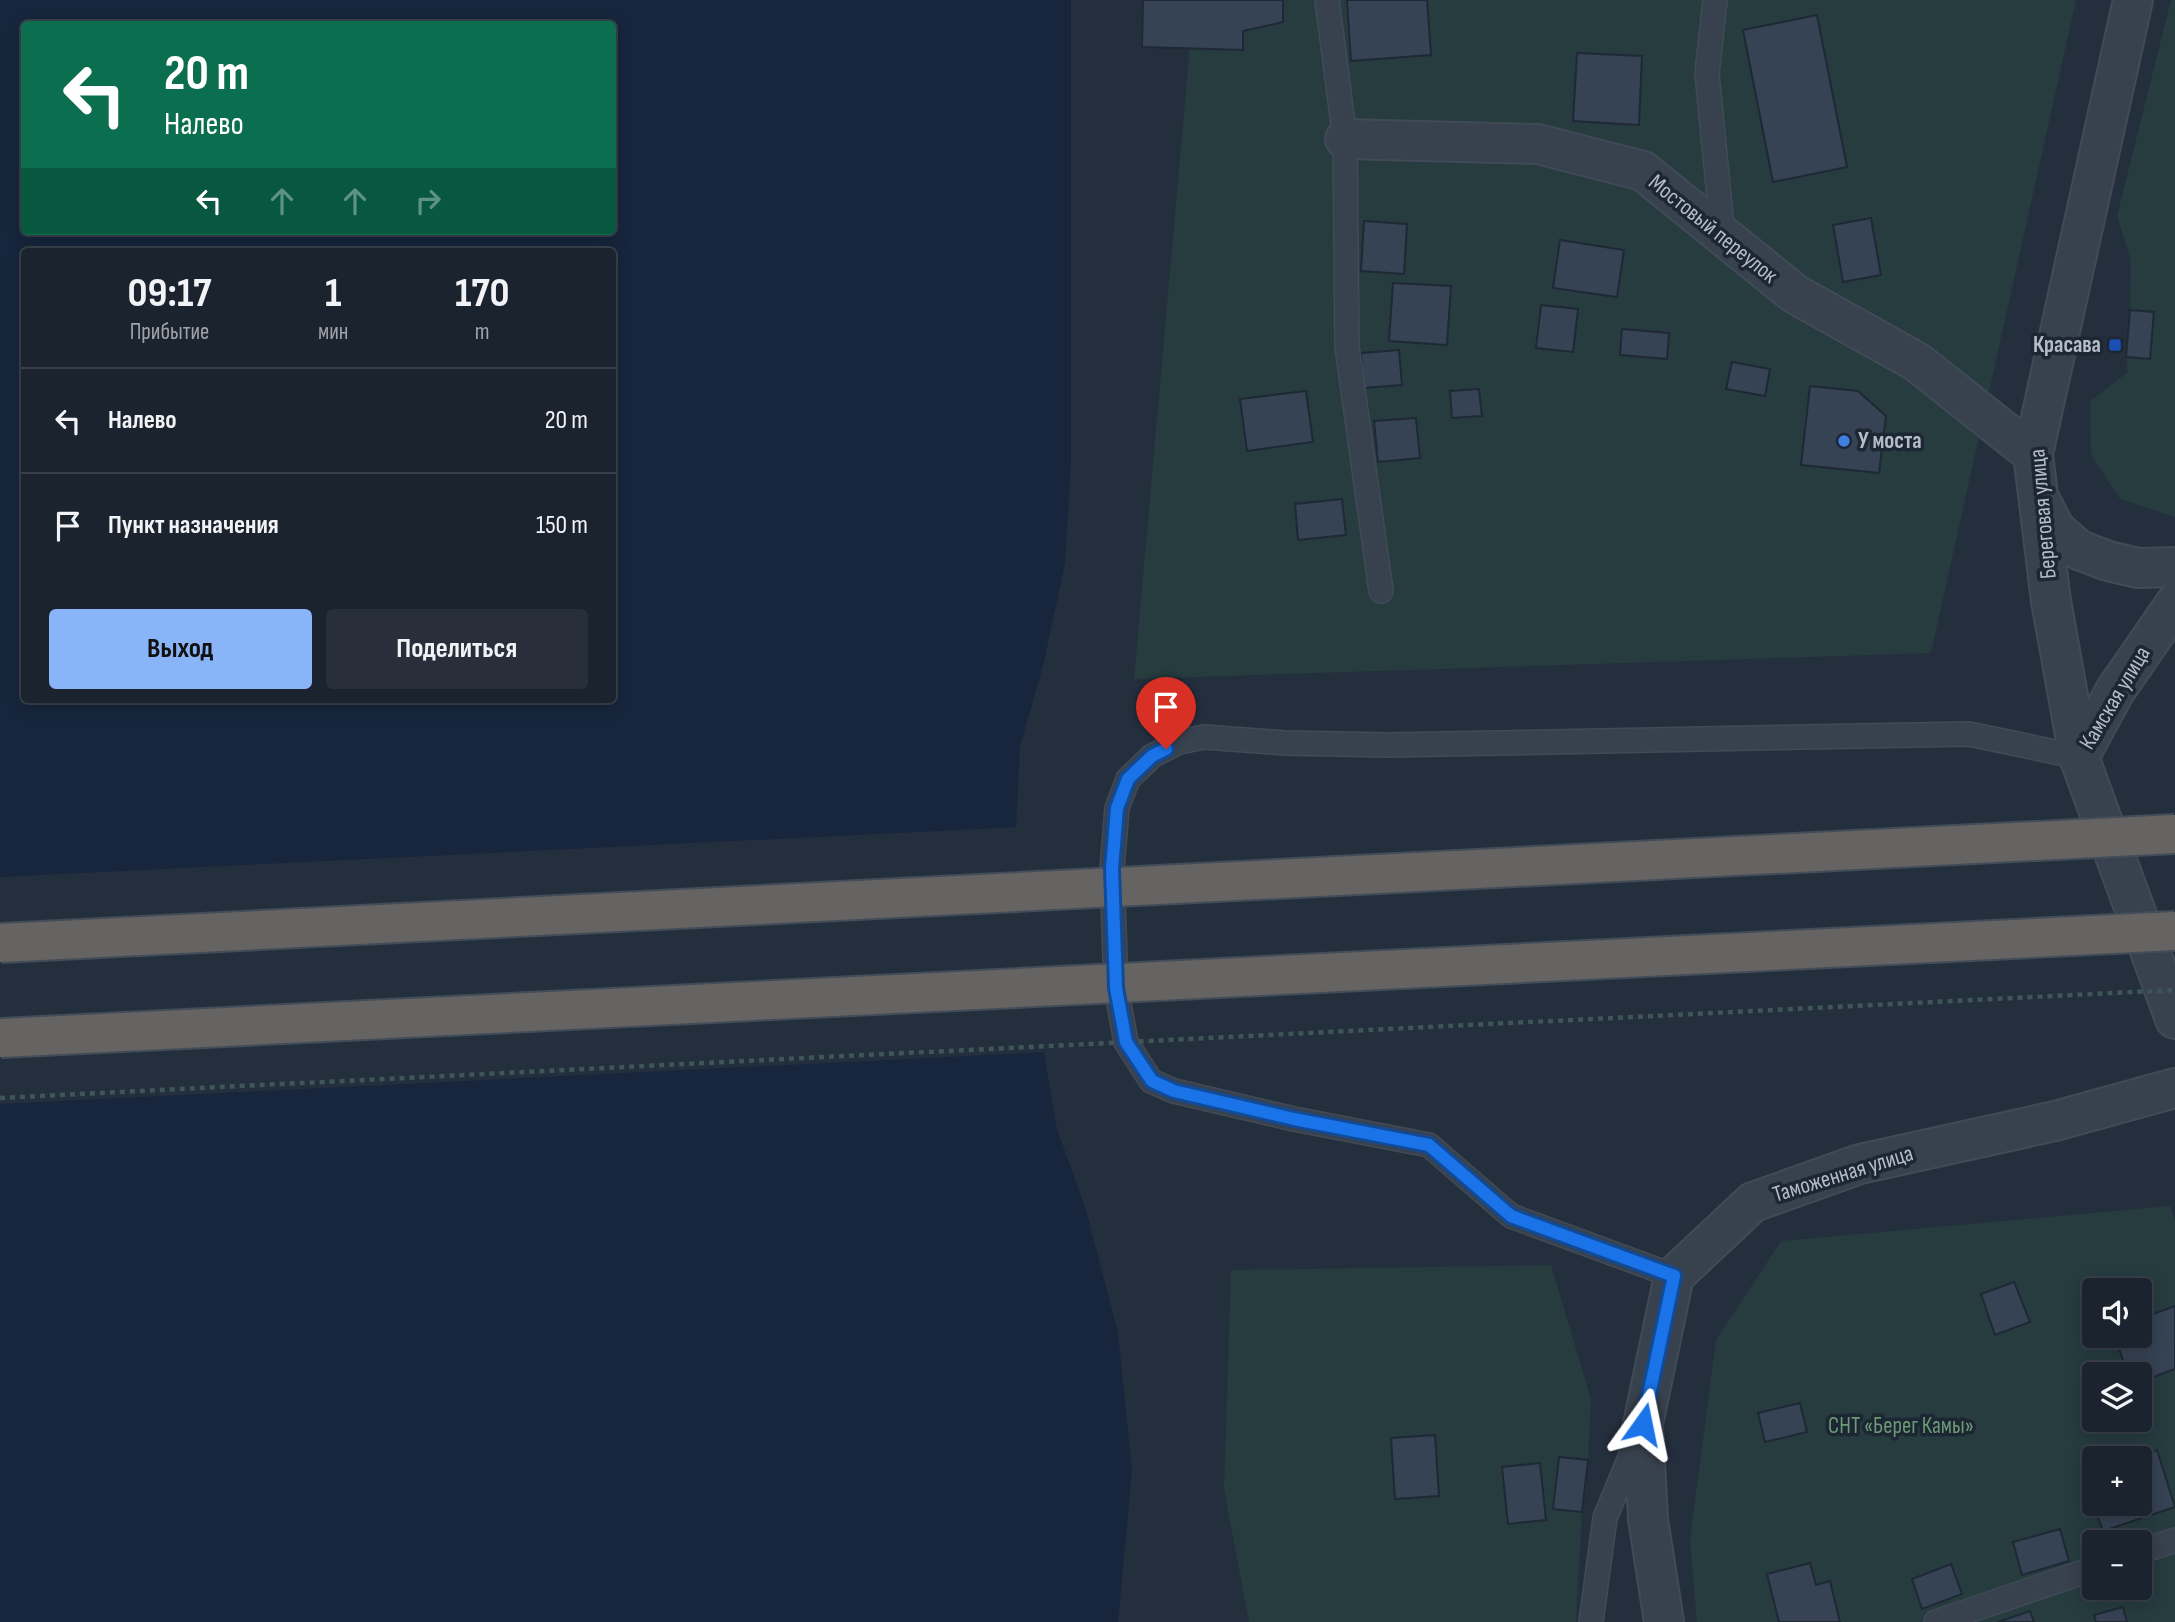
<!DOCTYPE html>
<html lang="ru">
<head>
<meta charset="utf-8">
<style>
	body { margin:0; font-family:"Sofia Sans Condensed",sans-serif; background:#282f3a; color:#f1f3f6; height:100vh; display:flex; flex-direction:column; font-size:26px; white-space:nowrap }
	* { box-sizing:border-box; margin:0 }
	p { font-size:23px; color:#a0a4aa }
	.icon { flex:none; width:38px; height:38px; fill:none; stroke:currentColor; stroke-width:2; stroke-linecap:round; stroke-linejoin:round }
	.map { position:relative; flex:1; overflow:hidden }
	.side { position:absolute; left:21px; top:248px; width:595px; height:455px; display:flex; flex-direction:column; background:#1b232e; border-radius:7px; box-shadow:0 4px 18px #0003,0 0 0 2px #39404a }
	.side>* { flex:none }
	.banner { position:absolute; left:21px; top:21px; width:595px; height:214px; border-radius:7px; box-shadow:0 4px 18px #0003,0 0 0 2px #39404a; background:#0b6e4f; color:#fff; overflow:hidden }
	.buttons { position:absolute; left:2082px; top:1278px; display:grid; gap:14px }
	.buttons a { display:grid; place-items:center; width:70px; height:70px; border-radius:7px; background:#1b232e; box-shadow:0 4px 18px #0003,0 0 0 2px #39404a; font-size:35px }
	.pin { position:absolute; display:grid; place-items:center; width:60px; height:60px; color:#fff; margin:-72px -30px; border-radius:50% 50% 50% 0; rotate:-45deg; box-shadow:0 0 7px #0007 }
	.pin .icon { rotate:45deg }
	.me { position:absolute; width:77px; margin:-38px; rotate:12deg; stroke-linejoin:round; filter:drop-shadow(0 0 5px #0008) }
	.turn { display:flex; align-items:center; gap:24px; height:147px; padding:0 28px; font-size:32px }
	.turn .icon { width:91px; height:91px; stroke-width:2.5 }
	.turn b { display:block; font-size:49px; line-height:60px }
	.lanes { display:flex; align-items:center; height:66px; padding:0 28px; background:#0003; justify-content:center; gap:35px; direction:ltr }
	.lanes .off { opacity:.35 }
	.eta { display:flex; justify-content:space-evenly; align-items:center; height:119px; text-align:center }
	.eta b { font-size:42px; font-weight:700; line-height:49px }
	.cta { display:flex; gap:14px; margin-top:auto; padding:14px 28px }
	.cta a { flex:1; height:80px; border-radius:7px; background:#8ab4f8; color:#111; font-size:28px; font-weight:700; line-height:80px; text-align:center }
	.cta a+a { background:#282f3a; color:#f1f3f6 }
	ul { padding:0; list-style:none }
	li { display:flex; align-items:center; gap:21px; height:105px; padding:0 28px; border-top:2px solid #39404a }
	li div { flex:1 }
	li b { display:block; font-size:26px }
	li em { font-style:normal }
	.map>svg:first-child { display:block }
</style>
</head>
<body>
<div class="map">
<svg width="2175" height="1622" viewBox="0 0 2175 1622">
	<rect width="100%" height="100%" fill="#242f3e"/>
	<!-- green -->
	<path fill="#263c3f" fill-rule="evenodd" d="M1194,0h882l-145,653 -797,26z
		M2171,0h4v517l-55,-18 -29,-44 -1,-54 38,-29 -2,-15 4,-47 1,-49 -14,-45z
		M2170,1206l5,14v402h-478l-7,-83 26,-199 65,-99zM2095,1290h45v45h-45zM2095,1374h45v45h-45zM2095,1458h45v45h-45zM2095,1542h45v45h-45z
		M1551,1265l40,134 -3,61 -6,52 -6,110h-327l-25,-133 7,-219z"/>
	<!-- water -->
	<path fill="#17263c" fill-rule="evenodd" d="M0,0h1071v463l-6,100 -22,103 -23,80 -4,83 18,164 23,136 29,81 32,123 14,138 -14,151h-1118zM24,24h588v207h-588zM24,252h588v448h-588z"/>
	<!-- pier -->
	<path fill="#242f3e" d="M1020,827l18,165 10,60 -1048,52v-227z"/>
	<!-- building -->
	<path fill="#364354" stroke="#1f2835" stroke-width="2" d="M1143,0h140v22l-40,9v19l-101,-3z
		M1347,0h80l4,55 -80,6z
		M1817,15l30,152 -74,15 -30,-152z
		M1577,53l65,3 -3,69 -66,-4z
		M1871,218l10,57 -38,7 -10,-57z
		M1364,221l43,3 -3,50 -43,-3z
		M1560,240l64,10 -7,47 -64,-9z
		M1393,283l58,3 -4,59 -58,-4z
		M1541,305l37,4 -5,43 -37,-4z
		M2130,310l24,2 -4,47 -24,-2z
		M1622,329l47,4 -2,26 -47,-4z
		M1399,350l3,35 -39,3 -2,-35z
		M1732,362l38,7 -5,27 -39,-7z
		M1810,386l48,5 28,25 -7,57 -78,-8z
		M1479,389l3,27 -30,2 -2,-27z
		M1306,391l7,51 -66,9 -7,-52z
		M1416,418l4,40 -42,4 -4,-41z
		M1342,499l4,36 -48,5 -3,-36z
		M2014,1282l16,40 -35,13 -14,-41z
		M2175,1306v63l-35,13v-8h-12l-14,-39h26v-16z
		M1800,1403l7,29 -42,10 -7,-29z
		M1435,1435l4,61 -44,3 -4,-61z
		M2157,1450l18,57 -72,24 -20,-56 12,-4v32h45v-45h-6z
		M1559,1457l29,3 -6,52 -29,-3z
		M1540,1463l6,57 -38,4 -6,-57z
		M2060,1529l9,32 -47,14 -9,-33z
		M1810,1563l6,22 14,-4 10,41h-61l-12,-48z
		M1951,1564l11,30 -40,15 -10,-30z
		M2123,1607l4,15h-31l-2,-7z
		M2030,1611l4,11h-36z"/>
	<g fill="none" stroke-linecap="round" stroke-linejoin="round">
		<!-- service casing -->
		<g stroke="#414a57" stroke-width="26">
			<path id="service" d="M1327,0l18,139 2,208 34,244
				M1715,0l-8,74 16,163
				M1674,1276l-163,-60 -82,-71 -135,-26 -120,-28 -23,-10 -25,-39 -10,-54 -4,-119 5,-61 11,-29 24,-23 27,-14 25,-5 81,6 103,2 581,-11 110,23
				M2140,1552l35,-12
				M1591,1622l14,-104 32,-78
				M1936,1622l159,-54"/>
		</g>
		<!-- minor casing -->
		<g stroke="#414a57" stroke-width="42">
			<path id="minor" d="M1345,139l193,5 105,27 152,123 122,68 116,92
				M1664,1622l-16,-103 -5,-95 31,-148 79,-74 107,-38 195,-43 120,-33"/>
		</g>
		<!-- tertiary casing -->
		<g stroke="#414a57" stroke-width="42">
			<path id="tertiary" d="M2133,0l-100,454 18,147 28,156 96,262
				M2041,502l14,27 24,21 29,11 30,7 37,-1
				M2079,757l36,-66 60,-87"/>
		</g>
		<!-- service -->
		<use href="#service" stroke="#38414e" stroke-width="23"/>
		<!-- minor -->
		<use href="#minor" stroke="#38414e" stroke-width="38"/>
		<!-- tertiary -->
		<use href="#tertiary" stroke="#38414e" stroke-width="38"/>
		<!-- trunk-bridge casing -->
		<g stroke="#434c59" stroke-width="42" stroke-linecap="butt">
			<path id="trunk-bridge" d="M0,943l2175,-109
				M0,1038l2175,-107"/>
		</g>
		<!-- path-bridge -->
		<path stroke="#3f5557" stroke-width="4.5" stroke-dasharray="5 5" stroke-linecap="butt" d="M0,1098l2175,-108"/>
		<!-- trunk-bridge -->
		<use href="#trunk-bridge" stroke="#656462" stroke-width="38"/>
	</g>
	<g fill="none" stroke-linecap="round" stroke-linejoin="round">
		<!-- route casing -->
		<g stroke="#114b97" stroke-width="18">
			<path id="route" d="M1166,749l-14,7 -24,23 -11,29 -5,61 4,119 10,54 26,39 22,10 120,28 135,26 82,71 163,60 -31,148"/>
		</g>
		<!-- route -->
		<use href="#route" stroke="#1a73e8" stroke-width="12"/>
	</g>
	<!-- markers -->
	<rect fill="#1a4fb4" stroke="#1d2633" stroke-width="2.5" x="2108" y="338" width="14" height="14" rx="3.5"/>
	<circle fill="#3f7fe0" stroke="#1d2633" stroke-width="2.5" cx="1844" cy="441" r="7"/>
	<g text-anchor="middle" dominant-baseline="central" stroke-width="7" stroke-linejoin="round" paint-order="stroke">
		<!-- street labels -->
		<g font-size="23" fill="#b4bcc9" stroke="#1d2633">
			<text transform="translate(1713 229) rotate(39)">Мостовый переулок</text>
			<text transform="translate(2043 514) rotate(-95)">Береговая улица</text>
			<text transform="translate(2115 698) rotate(-59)">Камская улица</text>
			<text transform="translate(1843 1174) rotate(-17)">Таможенная улица</text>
		</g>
		<!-- poi labels -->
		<g font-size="23" font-weight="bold" fill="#b4bcc9" stroke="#1d2633" text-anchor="end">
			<text x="2101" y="345">Красава</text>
			<text x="1858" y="441" text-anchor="start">У моста</text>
		</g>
		<!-- park labels -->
		<g font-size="23" fill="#6b9a76" stroke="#1d2633">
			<text x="1901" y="1426">СНТ «Берег Камы»</text>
		</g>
	</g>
</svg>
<div class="buttons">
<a><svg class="icon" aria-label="sound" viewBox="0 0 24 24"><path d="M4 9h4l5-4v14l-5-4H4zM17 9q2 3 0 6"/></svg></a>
<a><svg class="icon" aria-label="layers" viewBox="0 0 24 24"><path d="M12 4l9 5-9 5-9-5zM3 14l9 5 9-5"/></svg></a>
<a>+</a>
<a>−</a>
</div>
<div class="pin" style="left:1166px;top:749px;background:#d93025"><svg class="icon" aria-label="arrive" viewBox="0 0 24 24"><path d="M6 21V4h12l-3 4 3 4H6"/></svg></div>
<svg class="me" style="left:1643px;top:1424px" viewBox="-20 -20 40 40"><path d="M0-17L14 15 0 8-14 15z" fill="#1a73e8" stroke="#fff" stroke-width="4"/></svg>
<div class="banner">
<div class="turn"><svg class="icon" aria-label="left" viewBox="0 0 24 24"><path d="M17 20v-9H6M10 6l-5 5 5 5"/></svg><div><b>20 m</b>Налево</div></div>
<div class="lanes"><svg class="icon" aria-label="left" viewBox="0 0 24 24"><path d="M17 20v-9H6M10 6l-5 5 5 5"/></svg><svg class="icon off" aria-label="ahead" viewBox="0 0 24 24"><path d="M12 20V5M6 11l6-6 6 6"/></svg><svg class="icon off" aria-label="ahead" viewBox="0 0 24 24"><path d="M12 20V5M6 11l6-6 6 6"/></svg><svg class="icon off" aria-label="right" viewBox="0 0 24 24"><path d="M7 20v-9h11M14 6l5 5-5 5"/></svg></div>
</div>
<section class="side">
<div class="eta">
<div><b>09:17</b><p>Прибытие</p></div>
<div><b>1</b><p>мин</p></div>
<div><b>170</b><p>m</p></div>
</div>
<ul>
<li><svg class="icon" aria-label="left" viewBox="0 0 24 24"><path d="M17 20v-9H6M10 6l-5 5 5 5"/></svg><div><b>Налево</b></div><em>20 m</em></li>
<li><svg class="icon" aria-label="arrive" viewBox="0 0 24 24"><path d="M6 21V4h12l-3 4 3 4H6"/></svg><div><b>Пункт назначения</b></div><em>150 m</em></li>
</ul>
<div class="cta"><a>Выход</a><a>Поделиться</a></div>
</section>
</div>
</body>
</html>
